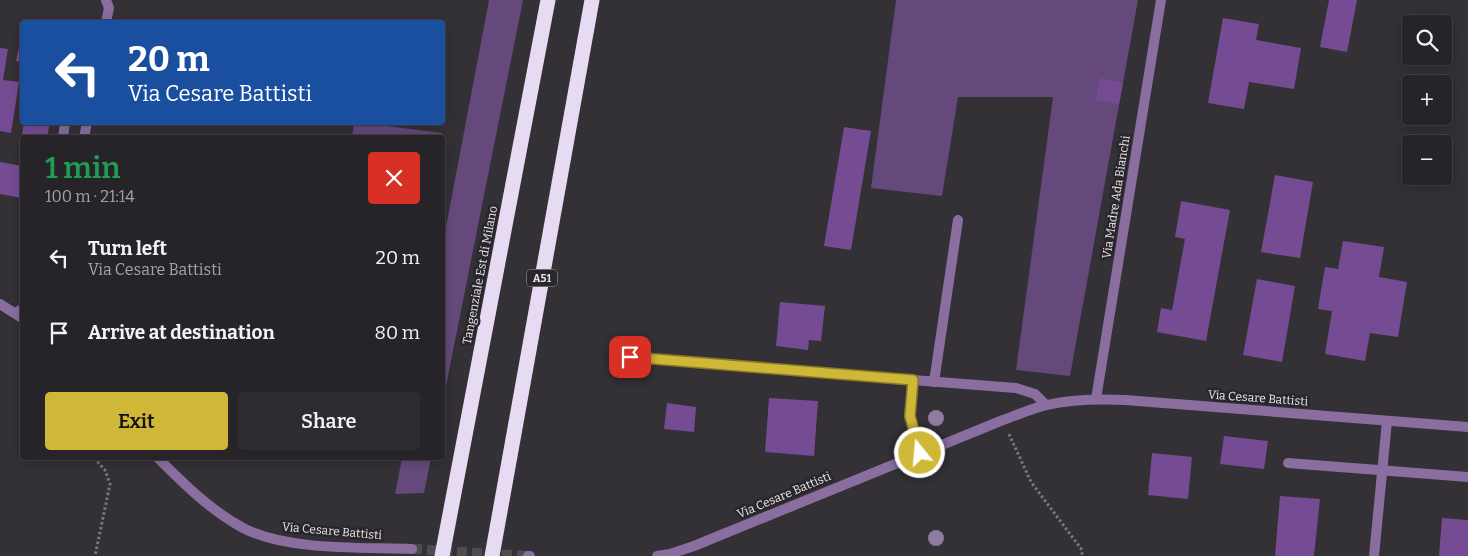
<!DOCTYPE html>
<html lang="en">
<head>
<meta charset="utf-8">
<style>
	body { margin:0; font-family:Bitter,serif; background:#2e2c30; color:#f1f3f6; height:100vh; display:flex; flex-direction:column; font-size:19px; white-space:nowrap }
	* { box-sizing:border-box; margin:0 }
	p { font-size:16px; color:#a4a4a8 }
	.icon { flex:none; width:28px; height:28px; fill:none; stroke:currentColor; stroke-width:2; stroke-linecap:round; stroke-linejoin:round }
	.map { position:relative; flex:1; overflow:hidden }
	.details { position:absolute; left:20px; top:135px; width:425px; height:325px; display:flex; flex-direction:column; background:#262428; border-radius:5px; box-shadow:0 2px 12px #0003,0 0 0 1px #424145 }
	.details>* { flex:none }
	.banner { position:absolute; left:20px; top:20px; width:425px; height:105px; border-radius:5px; box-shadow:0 2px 12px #0003,0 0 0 1px #424145; background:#1a4fa0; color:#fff; overflow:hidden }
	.tools { position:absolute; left:1402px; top:15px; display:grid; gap:10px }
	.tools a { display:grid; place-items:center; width:50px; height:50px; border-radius:5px; background:#262428; box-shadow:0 2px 12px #0003,0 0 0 1px #424145; font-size:25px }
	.pin { position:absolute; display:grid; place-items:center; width:42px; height:42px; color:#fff; margin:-21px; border-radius:10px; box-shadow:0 2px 8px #0006 }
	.me { position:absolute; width:55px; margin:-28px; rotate:343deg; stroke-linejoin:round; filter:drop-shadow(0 0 4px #0008) }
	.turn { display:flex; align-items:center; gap:18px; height:105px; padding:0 25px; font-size:22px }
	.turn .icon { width:65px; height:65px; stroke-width:2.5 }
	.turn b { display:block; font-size:35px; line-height:42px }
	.round { display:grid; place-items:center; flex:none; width:52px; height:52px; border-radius:5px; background:#2e2c30 }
	.overview { display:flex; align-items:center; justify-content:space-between; height:85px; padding:0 25px }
	h1 { font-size:30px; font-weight:600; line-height:38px; color:#1e9e55 }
	.action { display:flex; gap:10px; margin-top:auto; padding:10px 25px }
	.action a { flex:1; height:58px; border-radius:5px; background:#cfb837; color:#111; font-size:20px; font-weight:600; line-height:58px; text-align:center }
	.action a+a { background:#2e2c30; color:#f1f3f6 }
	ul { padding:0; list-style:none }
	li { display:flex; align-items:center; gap:15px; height:75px; padding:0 25px }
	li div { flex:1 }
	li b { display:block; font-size:19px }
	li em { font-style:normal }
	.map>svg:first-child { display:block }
</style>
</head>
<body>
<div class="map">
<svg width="1468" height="556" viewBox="0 0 1468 556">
	<rect width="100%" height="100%" fill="#333036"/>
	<!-- green -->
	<path fill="#65497c" d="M489,0h34l-80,401v-158z
		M896,0h242l-68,376 -54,-6 37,-273h-95l-16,99 -71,-8z
		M354,123h10l78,10v4h-90z
		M402,458h29l-7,35 -29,1z"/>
	<!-- building -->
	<path fill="#754c94" d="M1329,0h28l-10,52 -27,-5z
		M1223,18l36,6 -3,16 45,8 -7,41 -45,-7 -5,27 -36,-6z
		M22,32v30l-6,-1z
		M0,48l8,1 -5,31 16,2 -8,51 -11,-2z
		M1100,78l23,5 -4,21 -23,-4z
		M24,122h26l-3,16 -25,-4z
		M844,127l27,4 -20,119 -27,-4z
		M0,162l22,4v32l-22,-4z
		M1275,175l38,7 -13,76 -39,-6z
		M1181,201l49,9 -24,131 -49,-9 4,-24 11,2 13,-71 -10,-2z
		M1343,241l41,6 -5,30 28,5 -9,55 -28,-4 -5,28 -40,-7 7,-43 -14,-2 7,-42 13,2z
		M1257,279l38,7 -13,76 -39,-7z
		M780,302l45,4 -4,35 -12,-1 -1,10 -32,-4z
		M769,398l49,3 -4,55 -49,-4z
		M667,403l29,4 -2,25 -30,-3z
		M1224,436l44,5 -4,28 -44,-5z
		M1152,453l40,4 -4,42 -40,-4z
		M1280,496l40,3 -6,57h-39z
		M1442,518l26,2v36h-29z"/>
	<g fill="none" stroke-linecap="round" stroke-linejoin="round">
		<!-- tertiary-tunnel -->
		<path stroke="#4e4b51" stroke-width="10" stroke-dasharray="10 5" stroke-linecap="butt" d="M412,549l116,7"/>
		<!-- path -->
		<path stroke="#7a777c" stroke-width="3" stroke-dasharray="2.5 2.5" stroke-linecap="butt" d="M1009,434l22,48 51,68v6
			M94,458l11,12 5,14 -15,72"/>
		<!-- service -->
		<path stroke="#896e9f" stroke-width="10" d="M106,0l3,8 -3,14
			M63,138l2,-16
			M84,138l3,-16
			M934,382l24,-162
			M1288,463l180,14
			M1374,556l13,-135"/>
		<!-- minor -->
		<path stroke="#896e9f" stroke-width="10" d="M15,313l7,-4
			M630,357l283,23
			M1096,399l65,-399
			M920,453l-11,-37 4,-36 103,8 19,6 11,11"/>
		<!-- tertiary -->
		<path stroke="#896e9f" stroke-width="10" d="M0,304l22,14
			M158,458c26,26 52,52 85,70 45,23 119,19 169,21
			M528,556h2
			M657,556l13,-2 24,-8 309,-126c15,-5 29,-12 44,-15 26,-6 51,-6 78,-5l343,27"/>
		<!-- motorway -->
		<path stroke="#e7daf3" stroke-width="15" d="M442,556l106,-556
			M492,556l100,-556"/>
	</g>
	<!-- trees -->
	<g fill="#8f7ca0">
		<circle cx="936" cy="418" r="8"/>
		<circle cx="936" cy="538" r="8"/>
	</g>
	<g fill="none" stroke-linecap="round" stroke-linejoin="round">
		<!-- route casing -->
		<g stroke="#877824" stroke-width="12">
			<path id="route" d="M630,357l283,23 -3,36 10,37"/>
		</g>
		<!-- route -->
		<use href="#route" stroke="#cfb837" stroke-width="9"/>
	</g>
	<g text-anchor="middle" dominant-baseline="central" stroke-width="5" stroke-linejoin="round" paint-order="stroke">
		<!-- shield labels -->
		<rect fill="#29262c" stroke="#aeabb0" stroke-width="1" x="527" y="269.5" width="30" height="17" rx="4"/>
		<g font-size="11" font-weight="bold" fill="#e7e4e9">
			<text x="542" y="278">A51</text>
		</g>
		<!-- street labels -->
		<g font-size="12" fill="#e7e4e9" stroke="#29262c">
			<text transform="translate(1116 197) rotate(-81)">Via Madre Ada Bianchi</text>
			<text transform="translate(480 275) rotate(-79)">Tangenziale Est di Milano</text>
			<text transform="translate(1258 398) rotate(4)">Via Cesare Battisti</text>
			<text transform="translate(784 495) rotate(-23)">Via Cesare Battisti</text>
			<text transform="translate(332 531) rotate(5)">Via Cesare Battisti</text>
		</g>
	</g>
</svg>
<div class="tools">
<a><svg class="icon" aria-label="search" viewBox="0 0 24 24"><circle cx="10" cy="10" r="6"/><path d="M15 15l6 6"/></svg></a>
<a>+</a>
<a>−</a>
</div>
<div class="pin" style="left:630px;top:357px;background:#d93025"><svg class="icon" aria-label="arrive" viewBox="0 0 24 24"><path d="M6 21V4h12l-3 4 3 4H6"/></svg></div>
<svg class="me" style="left:920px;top:453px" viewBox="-20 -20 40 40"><circle r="17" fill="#cfb837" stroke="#fff" stroke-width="3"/><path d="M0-11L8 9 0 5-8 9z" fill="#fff"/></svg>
<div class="banner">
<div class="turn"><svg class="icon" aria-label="left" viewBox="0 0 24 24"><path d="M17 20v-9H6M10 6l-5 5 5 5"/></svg><div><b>20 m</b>Via Cesare Battisti</div></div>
</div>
<section class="details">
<div class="overview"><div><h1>1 min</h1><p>100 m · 21:14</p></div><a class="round" style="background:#d93025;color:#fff"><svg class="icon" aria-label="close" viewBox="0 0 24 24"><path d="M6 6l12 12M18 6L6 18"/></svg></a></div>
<ul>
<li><svg class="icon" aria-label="left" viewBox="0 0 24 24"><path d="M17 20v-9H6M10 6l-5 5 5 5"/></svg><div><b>Turn left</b><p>Via Cesare Battisti</p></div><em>20 m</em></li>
<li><svg class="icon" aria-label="arrive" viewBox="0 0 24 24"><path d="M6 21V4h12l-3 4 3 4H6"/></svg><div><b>Arrive at destination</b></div><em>80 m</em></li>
</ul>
<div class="action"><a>Exit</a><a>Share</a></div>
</section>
</div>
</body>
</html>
